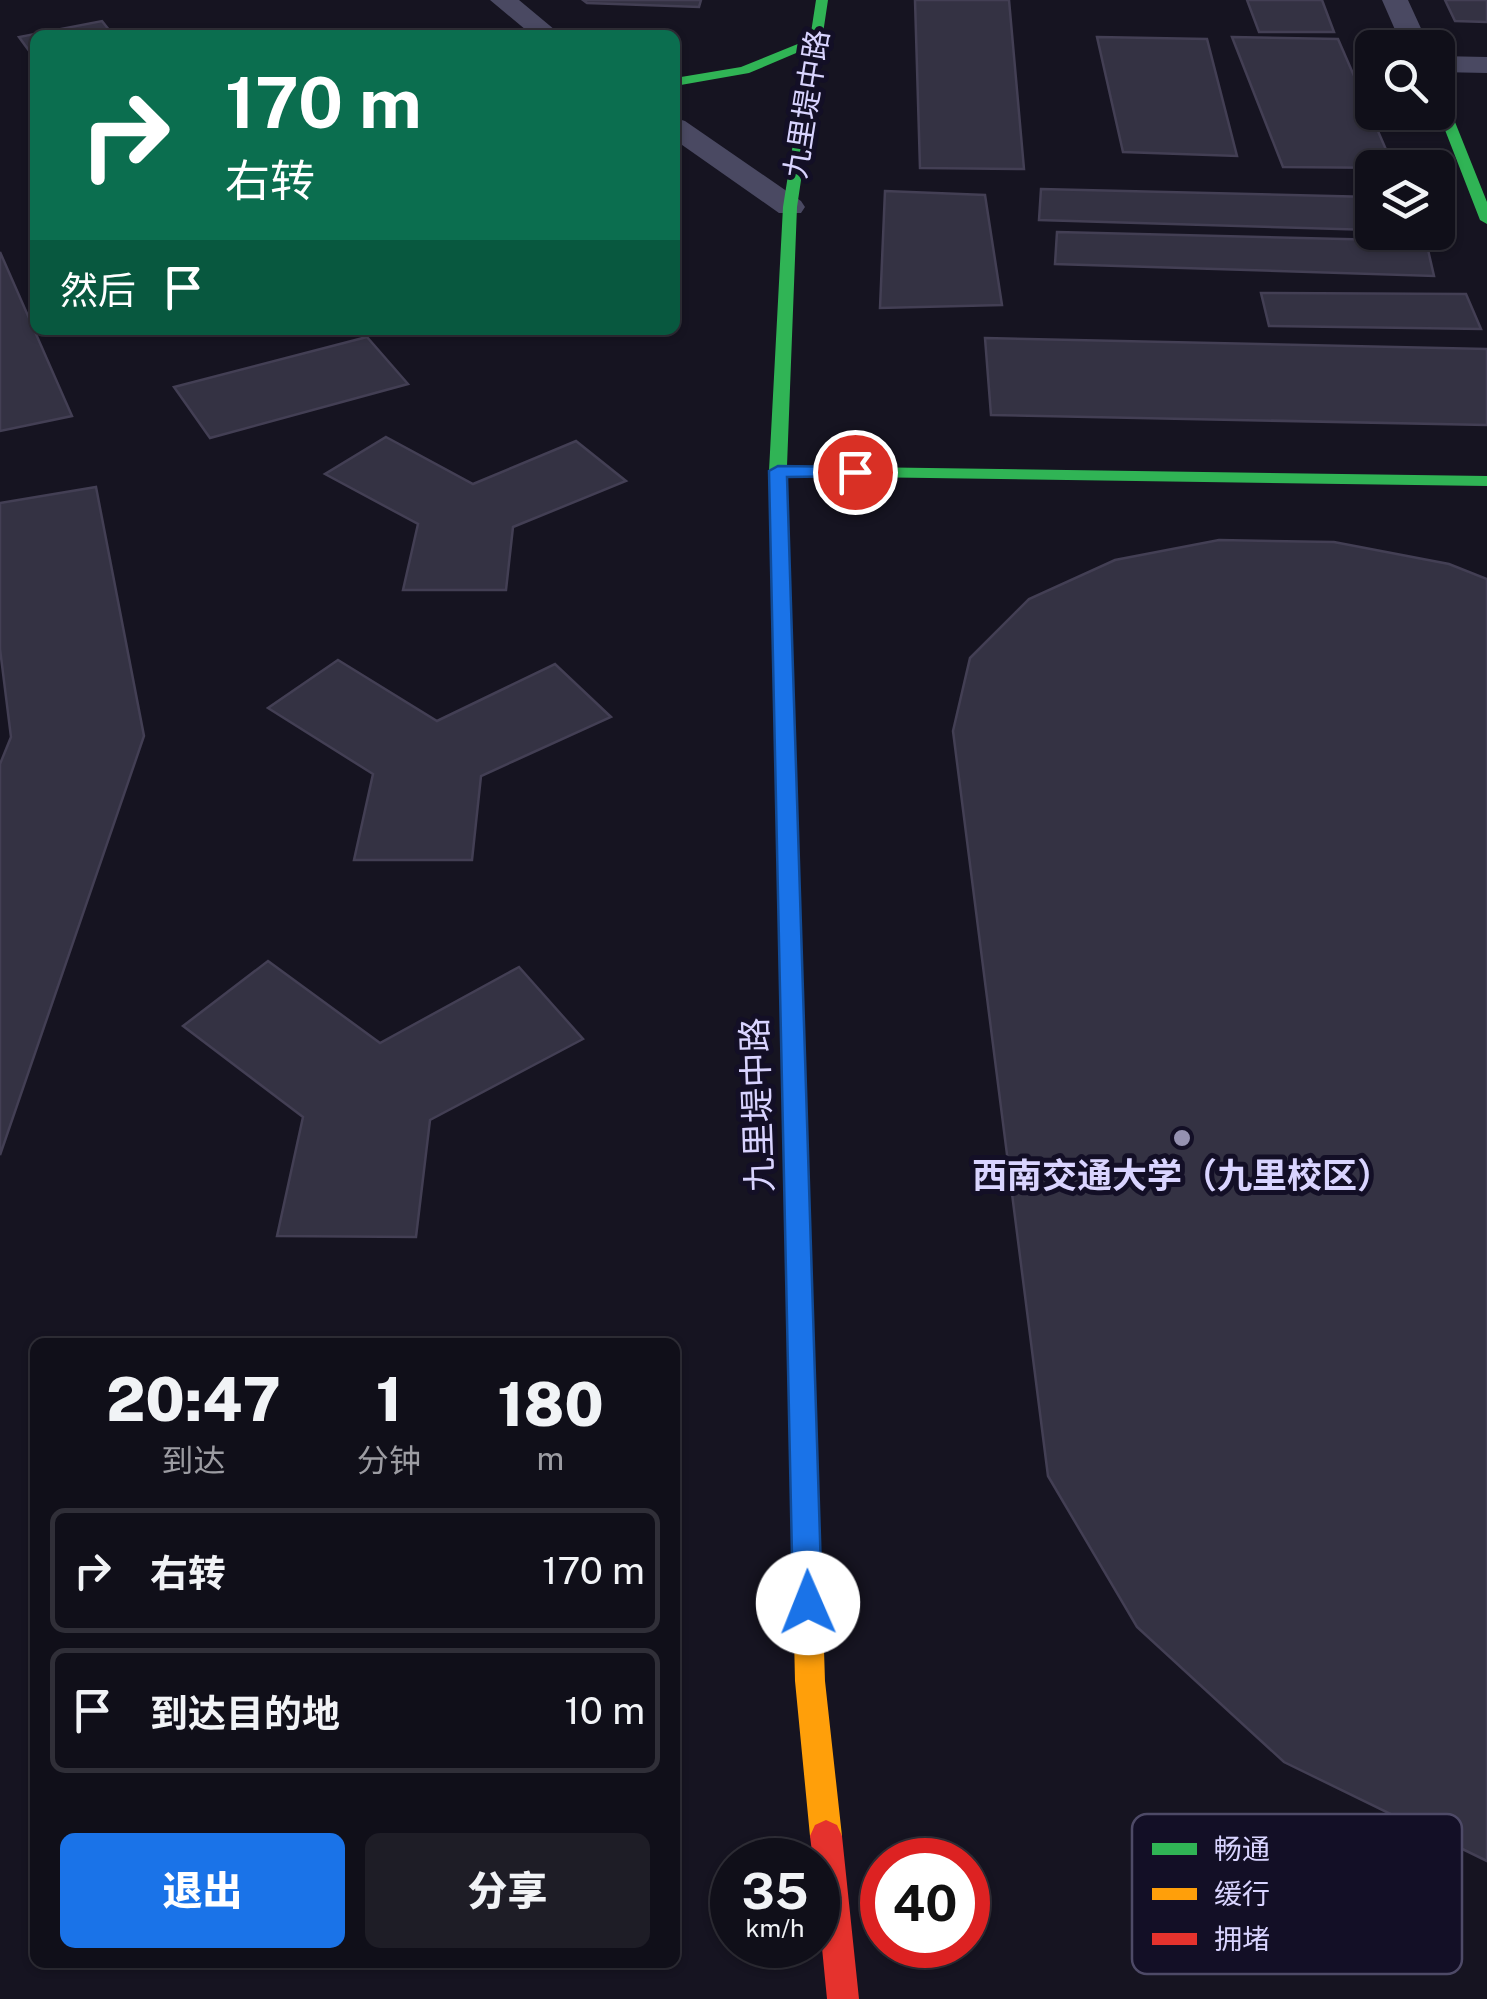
<!DOCTYPE html>
<html lang="zh">
<head>
<meta charset="utf-8">
<style>
	body { margin:0; font-family:"Public Sans","Noto Sans SC",sans-serif; background:#1e1d26; color:#f1f3f6; height:100vh; display:flex; flex-direction:column; font-size:38px; white-space:nowrap }
	* { box-sizing:border-box; margin:0 }
	p { font-size:32px; color:#9c9ca2 }
	.icon { flex:none; width:55px; height:55px; fill:none; stroke:currentColor; stroke-width:2; stroke-linecap:round; stroke-linejoin:round }
	.map { position:relative; flex:1; overflow:hidden }
	.drawer { position:absolute; left:30px; top:1338px; width:650px; height:630px; display:flex; flex-direction:column; background:#100f19; border-radius:15px; box-shadow:0 2px 8px #0004,0 0 0 2px #302f38 }
	.drawer>* { flex:none }
	.banner { position:absolute; left:30px; top:30px; width:650px; height:305px; border-radius:15px; box-shadow:0 2px 8px #0004,0 0 0 2px #302f38; background:#0b6e4f; color:#fff; overflow:hidden }
	.controls { position:absolute; left:1355px; top:30px; display:grid; gap:20px }
	.controls a { display:grid; place-items:center; width:100px; height:100px; border-radius:15px; background:#100f19; box-shadow:0 2px 8px #0004,0 0 0 2px #302f38; font-size:50px }
	.speed { position:absolute; left:710px; top:1838px; display:flex; gap:20px; font-size:50px; font-weight:700; text-align:center }
	.speed>* { display:grid; place-content:center; width:130px; height:130px; border-radius:50%; background:#100f19; box-shadow:0 2px 8px #0004,0 0 0 2px #302f38; line-height:1 }
	.speed small { font-size:25px; font-weight:400 }
	.speed .limit { border:15px solid #d22; background:#fff; color:#111 }
	.pin { position:absolute; display:grid; place-items:center; width:85px; height:85px; color:#fff; margin:-42px; border:5px solid #fff; border-radius:50%; box-shadow:0 2px 10px #0007 }
	.me { position:absolute; width:110px; margin:-55px; rotate:359deg; stroke-linejoin:round; filter:drop-shadow(0 0 8px #0008) }
	.turn { display:flex; align-items:center; gap:35px; height:210px; padding:0 30px; font-size:45px }
	.turn .icon { width:130px; height:130px; stroke-width:2.5 }
	.turn b { display:block; font-size:70px; line-height:85px }
	.then { display:flex; align-items:center; height:95px; padding:0 30px; background:#0003; gap:20px; font-size:38px }
	.eta { display:flex; justify-content:space-evenly; align-items:center; height:170px; text-align:center }
	.eta b { font-size:60px; font-weight:800; line-height:70px }
	.button { display:flex; gap:20px; margin-top:auto; padding:20px 30px }
	.button a { flex:1; height:115px; border-radius:15px; background:#1a73e8; color:#fff; font-size:40px; font-weight:800; line-height:115px; text-align:center }
	.button a+a { background:#1e1d26; color:#f1f3f6 }
	ul { padding:0; list-style:none }
	li { display:flex; align-items:center; gap:30px; height:125px; margin:0 20px 15px; padding:0 10px; border:5px solid #302f38; border-radius:15px }
	li div { flex:1 }
	li b { display:block; font-size:38px }
	li em { font-style:normal }
	.map>svg:first-child { display:block }
</style>
</head>
<body>
<div class="map">
<svg width="1487" height="1999" viewBox="0 0 1487 1999">
	<rect width="100%" height="100%" fill="#161421"/>
	<!-- building -->
	<path fill="#343243" stroke="#433f54" stroke-width="2.5" d="M583,0h118l-2,7 -112,-4z
		M915,0h94l15,169 -104,-1z
		M1247,0h75l12,32h-75z
		M1445,0h42v22l-32,-1z
		M102,21l11,14h-78v24l-16,-22z
		M1097,37l110,2 30,117 -114,-4z
		M1232,37l106,2 56,129 -111,-1z
		M1041,189l331,8v33l-333,-10z
		M885,191l100,4 17,110 -122,3z
		M1057,232l369,9 8,35 -379,-12z
		M0,252l72,164 -72,15z
		M1261,293l205,1 15,35 -212,-3z
		M367,337l41,47 -198,54 -36,-51z
		M985,338l502,11v76l-496,-10z
		M386,437l87,47 103,-43 50,40 -113,46 -7,63h-103l15,-66 -93,-50z
		M96,487l48,249 -144,419v-391l11,-27 -11,-88v-146z
		M1219,540l115,2 115,22 38,15v1282l-203,-99 -147,-135 -89,-151 -95,-745 17,-73 59,-59 86,-39z
		M338,660l99,61 118,-57 56,53 -130,59 -9,84h-118l19,-86 -105,-66z
		M268,961l112,82 139,-76 64,72 -153,81 -14,117 -139,-1 26,-119 -120,-91z"/>
	<g fill="none" stroke-linecap="round" stroke-linejoin="round">
		<!-- street -->
		<path fill="#4a4962" fill-rule="evenodd" d="M490,0h29l42,35h-29z
			M1382,0h26l22,48h-27z
			M1438,56l49,1v16l-49,-1z
			M675,118l10,3 116,80 4,6 -4,6h-22l-104,-73z"/>
		<!-- fast -->
		<path fill="#30b455" fill-rule="evenodd" d="M816,0h12l-31,207 -10,259 700,10v10l-700,-10 25,804 -4,7 -9,3 -9,-3 -4,-7 -17,-809 14,-264 25,-159 -59,25 -74,13v-8l66,-11 69,-28z
			M1438,93l7,4 42,105v22l-7,-4 -42,-108z"/>
		<!-- slow -->
		<path fill="#ff9f0a" fill-rule="evenodd" d="M799,1270l9,3 4,7 13,401 17,155 -5,11 -11,5 -11,-5 -5,-11 -15,-155 -9,-401 4,-7z"/>
		<!-- jam -->
		<path fill="#e5322d" fill-rule="evenodd" d="M826,1820l11,5 5,11 17,163h-32l-9,-92v-47h-5l-3,-24 5,-11z"/>
	</g>
	<!-- route -->
	<path fill="#1a73e8" stroke="#114b97" stroke-width="2.5" d="M855,467l6,2v7l-74,1 35,1126 -4,9 -10,4 -11,-4 -4,-9 -24,-1132 9,-5z"/>
	<!-- markers -->
	<circle fill="#9591b1" stroke="#130f26" stroke-width="4" cx="1182" cy="1138" r="10"/>
	<g text-anchor="middle" dominant-baseline="central" stroke-width="10" stroke-linejoin="round" paint-order="stroke">
		<!-- far-street labels -->
		<g font-size="30" fill="#d9d4ff" stroke="#130f26">
			<text transform="translate(806 104) rotate(-81)">九里堤中路</text>
		</g>
		<!-- street labels -->
		<g font-size="35" fill="#d9d4ff" stroke="#130f26">
			<text transform="translate(757 1105) rotate(-92)">九里堤中路</text>
		</g>
		<!-- poi labels -->
		<g font-size="35" font-weight="bold" fill="#d9d4ff" stroke="#130f26">
			<text x="1182" y="1175">西南交通大学（九里校区）</text>
		</g>
	</g>
	<!-- legend -->
	<rect x="1132" y="1814" width="330" height="160" rx="15" fill="#130f26" stroke="#4e4a67" stroke-width="2.5"/>
	<rect x="1152" y="1843" width="45" height="12" fill="#30b455"/>
	<rect x="1152" y="1888" width="45" height="12" fill="#ff9f0a"/>
	<rect x="1152" y="1933" width="45" height="12" fill="#e5322d"/>
	<g font-size="28" fill="#d9d4ff">
		<text x="1214" y="1859">畅通</text>
		<text x="1214" y="1904">缓行</text>
		<text x="1214" y="1949">拥堵</text>
	</g>
</svg>
<div class="controls">
<a><svg class="icon" aria-label="search" viewBox="0 0 24 24"><circle cx="10" cy="10" r="6"/><path d="M15 15l6 6"/></svg></a>
<a><svg class="icon" aria-label="layers" viewBox="0 0 24 24"><path d="M12 4l9 5-9 5-9-5zM3 14l9 5 9-5"/></svg></a>
</div>
<div class="speed"><div>35<small>km/h</small></div><div class="limit">40</div></div>
<div class="pin" style="left:855px;top:472px;background:#d93025"><svg class="icon" aria-label="arrive" viewBox="0 0 24 24"><path d="M6 21V4h12l-3 4 3 4H6"/></svg></div>
<svg class="me" style="left:808px;top:1603px" viewBox="-20 -20 40 40"><circle r="19" fill="#fff"/><path d="M0-13L10 11 0 6-10 11z" fill="#1a73e8"/></svg>
<div class="banner">
<div class="turn"><svg class="icon" aria-label="right" viewBox="0 0 24 24"><path d="M7 20v-9h11M14 6l5 5-5 5"/></svg><div><b>170 m</b>右转</div></div>
<div class="then">然后<svg class="icon" aria-label="arrive" viewBox="0 0 24 24"><path d="M6 21V4h12l-3 4 3 4H6"/></svg></div>
</div>
<section class="drawer">
<div class="eta">
<div><b>20:47</b><p>到达</p></div>
<div><b>1</b><p>分钟</p></div>
<div><b>180</b><p>m</p></div>
</div>
<ul>
<li><svg class="icon" aria-label="right" viewBox="0 0 24 24"><path d="M7 20v-9h11M14 6l5 5-5 5"/></svg><div><b>右转</b></div><em>170 m</em></li>
<li><svg class="icon" aria-label="arrive" viewBox="0 0 24 24"><path d="M6 21V4h12l-3 4 3 4H6"/></svg><div><b>到达目的地</b></div><em>10 m</em></li>
</ul>
<div class="button"><a>退出</a><a>分享</a></div>
</section>
</div>
</body>
</html>
